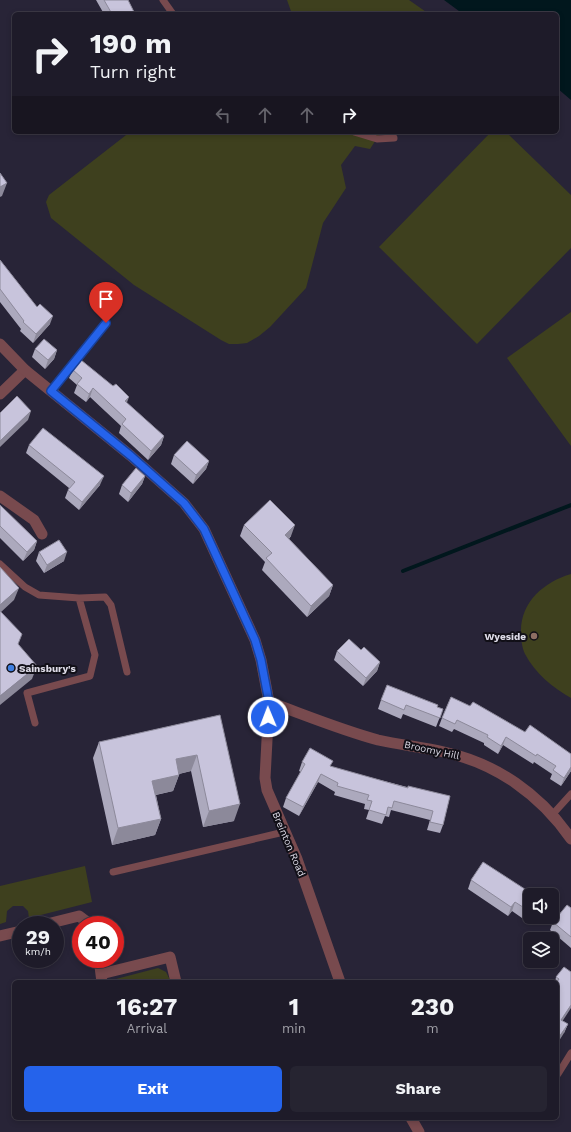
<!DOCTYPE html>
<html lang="en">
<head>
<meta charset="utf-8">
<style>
	body { margin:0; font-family:"Work Sans",sans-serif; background:#262431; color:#f1f3f6; height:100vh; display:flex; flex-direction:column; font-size:15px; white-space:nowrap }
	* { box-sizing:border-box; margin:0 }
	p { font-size:13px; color:#a1a1a8 }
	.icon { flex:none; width:22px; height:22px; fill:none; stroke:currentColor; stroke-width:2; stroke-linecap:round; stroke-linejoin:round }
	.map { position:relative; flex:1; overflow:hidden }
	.side { position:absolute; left:12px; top:980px; width:547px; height:140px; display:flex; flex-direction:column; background:#1e1b29; border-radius:6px; box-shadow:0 2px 6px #0003,0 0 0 1px #3c3946 }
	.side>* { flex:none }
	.guide { position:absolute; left:12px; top:12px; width:547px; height:122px; border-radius:6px; box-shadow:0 2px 6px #0003,0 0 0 1px #3c3946; background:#1e1b29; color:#f1f3f6; overflow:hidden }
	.tools { position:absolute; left:523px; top:888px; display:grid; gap:8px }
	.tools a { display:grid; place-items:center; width:36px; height:36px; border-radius:6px; background:#1e1b29; box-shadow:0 2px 6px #0003,0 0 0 1px #3c3946; font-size:20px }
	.speed { position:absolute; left:12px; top:916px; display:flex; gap:8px; font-size:20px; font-weight:700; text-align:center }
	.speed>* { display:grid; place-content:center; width:52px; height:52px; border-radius:50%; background:#1e1b29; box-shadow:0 2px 6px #0003,0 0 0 1px #3c3946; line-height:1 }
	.speed small { font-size:10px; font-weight:400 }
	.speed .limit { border:6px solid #d22; background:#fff; color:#111 }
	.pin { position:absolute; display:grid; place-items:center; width:34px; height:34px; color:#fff; margin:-41px -17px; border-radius:50% 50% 50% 0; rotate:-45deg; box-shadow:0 0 4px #0007 }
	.pin .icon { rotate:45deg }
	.me { position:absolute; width:44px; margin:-22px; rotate:359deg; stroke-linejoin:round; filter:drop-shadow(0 0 3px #0008) }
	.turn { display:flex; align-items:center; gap:14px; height:84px; padding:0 12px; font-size:18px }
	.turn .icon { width:52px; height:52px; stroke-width:2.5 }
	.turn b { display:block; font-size:28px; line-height:34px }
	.lanes { display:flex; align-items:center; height:38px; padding:0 12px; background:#0003; justify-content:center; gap:20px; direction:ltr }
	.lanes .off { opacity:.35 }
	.eta { display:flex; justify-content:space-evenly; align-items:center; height:68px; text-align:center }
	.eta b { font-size:24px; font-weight:700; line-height:28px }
	.cta { display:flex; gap:8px; margin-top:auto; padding:8px 12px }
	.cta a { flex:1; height:46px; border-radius:6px; background:#2563eb; color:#fff; font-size:16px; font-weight:700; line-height:46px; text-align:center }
	.cta a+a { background:#262431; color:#f1f3f6 }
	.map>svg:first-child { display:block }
</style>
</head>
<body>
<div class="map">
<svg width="571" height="1132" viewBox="0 0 571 1132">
	<rect width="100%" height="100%" fill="#282437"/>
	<!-- green -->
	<path fill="#3e401e" d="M287,0h122l20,14h-137z
		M130,132h251l-11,17 -15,-3 -14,19 5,23 -23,35 -17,65 -36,39 -11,9 -12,7 -9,1h-9l-8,-4 -87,-55 -83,-67 -5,-16 3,-7z
		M491,132h15l65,63v53l-94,96 -98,-97z
		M571,312v134l-64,-88z
		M571,574v124c-18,-10 -36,-25 -46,-44 -3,-6 -4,-15 -4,-21 -1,-31 23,-51 50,-59z
		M85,866l7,36 -63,16 -1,-7 -5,-5h-10l-6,5 -1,11 -6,2v-38z
		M158,968l8,4 5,10h-61l6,-3z"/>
	<!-- water -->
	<path fill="#01171d" d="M444,0h127v100l-14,-12v-74h-94z"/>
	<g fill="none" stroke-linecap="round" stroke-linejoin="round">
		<!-- stream -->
		<path stroke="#01171d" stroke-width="4" d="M403,571l168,-66"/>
		<!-- service -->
		<path stroke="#784a4e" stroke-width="7" d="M163,0l10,14
			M354,132l23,7 17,-1
			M51,391l55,-68
			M0,564l25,23 14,8 40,3 26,-1 6,8 16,67
			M35,723l-8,-30 63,-17 5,-21 -16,-57
			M552,815l19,-21
			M113,872l171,-40
			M557,1073l1,1 13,-21"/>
		<!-- minor -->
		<path stroke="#784a4e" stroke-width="11" d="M0,394l25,-24
			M0,496l34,24 8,14
			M269,702c36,13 72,28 109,38 22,5 44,7 66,12 52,11 97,43 127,87
			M43,925l36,-9 12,9
			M0,936l21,-5
			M99,959l3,23
			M101,974l69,-17 6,25"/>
		<!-- tertiary -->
		<path stroke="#784a4e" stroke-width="11" d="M0,344l25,26 106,86 53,47 20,26 51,111 6,20 8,42 -4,76 2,12 30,69 43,123
			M411,1118l8,14"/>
	</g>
	<!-- wall -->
	<path fill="#aca9bd" d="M96,0h32l7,14h-31z
		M0,260l50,64 -17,19 -13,-12 1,-2 -21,-27z
		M35,349l22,1 -3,9 -9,10 -13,-12z
		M73,370l54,33 37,33 -3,9 -13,15 -29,-27 2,-7 -31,-29 -4,5 -12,-9 3,-8 -8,-7z
		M29,445l71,40 -21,25 -14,-12 3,-8 1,-2 -43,-35z
		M174,455l35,6 -3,8 -13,15 -22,-20z
		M145,476l-3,8 -14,18 -9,-8 3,-9z
		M0,505l37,36 -3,9 -11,11 -23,-23z
		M244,525l47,11 -2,3 44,46 -4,11 -22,21 -45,-47 3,-8 -25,-26z
		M39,552l25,9 -20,12 -8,-12z
		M361,650l19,12 -3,9 -14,15 -29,-26 3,-9z
		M451,697l120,74 -10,15 -11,-7 2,-5 -18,-12 -1,2 -30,-19 -5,9 -14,-9v-2l-30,-14 -2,3 -13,-6 3,-8z
		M381,700l56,7 6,2 -7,18 -33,-13 -2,5 -23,-10z
		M220,715l14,106 -31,6 -12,-56 -12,3v1l-6,16 -17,4 5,24 -6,16 -43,10 -19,-87 6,-16z
		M302,762l29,5 76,20 43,9 -7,29 -3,8 -13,-3 3,-10 -39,-10 -2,7 -4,-1 -3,8 -16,-5 3,-9 -5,-1 1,-5 -31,-9 1,-3 -17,-10 -19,34 -16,-9 3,-9 15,-26 -2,-1z
		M471,880l59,26 -8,12 -10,-7 -4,5 -40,-27z
		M571,908v40l-21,-18 3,-8z
		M564,967l-1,54 5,3 -4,9 -7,-51h-2l1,-5z"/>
	<!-- shaded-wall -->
	<path fill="#8c899a" d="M7,183l-5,13 -2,1v-10z
		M53,316l-3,8 -17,19 3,-9z
		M57,350l-3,9 -9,10 3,-9z
		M93,388l-3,9 -4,5 3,-8z
		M129,397l-3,8 -1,-4z
		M31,411l-3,9 -28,27v-6z
		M164,436l-3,9 -13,15 3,-9z
		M209,461l-3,8 -13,15 3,-9z
		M104,476l-4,9 -21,25 3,-8z
		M145,476l-3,8 -14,18 3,-9z
		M295,525l-4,11 -10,10 4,-11z
		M37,541l-3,9 -11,11 4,-9z
		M67,552l-3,9 -20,12 3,-8z
		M333,585l-4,11 -22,21 4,-11z
		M19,588l-5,12 -14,13v-8z
		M380,662l-3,9 -14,15 3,-8z
		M37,666l-5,13 -32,26v-9z
		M506,737l-3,8 -5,9 3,-8z
		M197,755l-6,16 -21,5 6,-17z
		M571,767v4l-10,15 3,-8z
		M321,774l-3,8 -19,34 4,-9z
		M179,775l-6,16 -27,6 6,-16z
		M240,804l-6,17 -31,6 6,-16z
		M161,819l-6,16 -43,10 6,-17z
		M515,902l-3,9 -4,5 3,-9z
		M530,903v3l-8,12 4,-9z
		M571,1005v3l-13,20 3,-8z
		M568,1024l-4,9 -7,11v-4z"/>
	<!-- building -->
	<path fill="#c8c4dc" stroke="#8c899a" d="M104,0h24l7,14h-23z
		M0,173l7,10 -7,4z
		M0,260l37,47 3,-3 13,12 -17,18 -13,-12 1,-1 -24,-32z
		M44,339l13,11 -9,10 -13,-11z
		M81,360l32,26 3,-2 13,13 -4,4 39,35 -13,15 -29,-27 4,-5 -33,-31 -4,6 -12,-10 5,-6 -9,-8z
		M17,396l14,15 -31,30v-28z
		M43,428l61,48 -22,26 -14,-12 7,-8 -46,-37z
		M187,441l22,20 -13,14 -22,-20z
		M136,468l9,8 -14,17 -9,-8z
		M270,500l25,25 -10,10 48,50 -22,21 -45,-48 6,-5 -28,-28z
		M0,505l37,36 -10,11 -27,-26z
		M59,540l8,12 -20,13 -8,-13z
		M0,567l19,21 -19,17z
		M0,611l22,23 -4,10 19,22 -37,30z
		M349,639l12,11 3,-3 16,15 -14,16 -29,-27z
		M387,685l51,20 -1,2 6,2 -3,9 -34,-13 -2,5 -23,-10z
		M451,697l19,9 3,-4 52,30 5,-7 41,29v13l-7,11 -11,-8 3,-4 -19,-12 -1,2 -30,-19 -5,9 -14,-9 1,-2 -31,-15 -2,4 -13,-6z
		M220,715l20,89 -31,7 -12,-56 -21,4 3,16 -27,6 9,38 -43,9 -19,-86z
		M310,748l23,13 -3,5 78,22v-2l42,10 -7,29 -13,-3 3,-11 -39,-10 -2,7 -4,-1 -2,8 -17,-5 3,-9 -5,-1 2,-5 -32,-9 1,-3 -17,-9 -18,33 -17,-9 19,-34 -3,-2z
		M483,862l51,33h-4v8l-4,6 -11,-7 -4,5 -40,-27z
		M567,905l4,3v29l-18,-15z
		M564,967l7,5v33l-10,15 7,4 -11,16v-58l2,-3 -3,-2z"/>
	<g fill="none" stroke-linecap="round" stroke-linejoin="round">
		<!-- route casing -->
		<g stroke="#184099" stroke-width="10">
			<path id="route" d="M106,323l-55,68 80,65 53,47 20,26 51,111 6,20 8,42 -1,15"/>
		</g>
		<!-- route -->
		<use href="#route" stroke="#2563eb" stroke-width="7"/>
	</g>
	<!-- markers -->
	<circle fill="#8d6e63" stroke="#110f17" stroke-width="1.5" cx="534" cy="636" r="4"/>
	<circle fill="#3f7fe0" stroke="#110f17" stroke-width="1.5" cx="11" cy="668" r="4"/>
	<g text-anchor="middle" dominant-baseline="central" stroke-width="4" stroke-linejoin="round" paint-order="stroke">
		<!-- poi labels -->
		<g font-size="10" font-weight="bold" fill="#dedce8" stroke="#110f17" text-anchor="end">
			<text x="526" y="636">Wyeside</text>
			<text x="19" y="668" text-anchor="start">Sainsbury's</text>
		</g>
		<!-- street labels -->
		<g font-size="10" fill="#dedce8" stroke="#110f17">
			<text transform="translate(432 750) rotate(12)">Broomy Hill</text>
			<text transform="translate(289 844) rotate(67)">Breinton Road</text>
		</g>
	</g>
</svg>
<div class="tools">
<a><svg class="icon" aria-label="sound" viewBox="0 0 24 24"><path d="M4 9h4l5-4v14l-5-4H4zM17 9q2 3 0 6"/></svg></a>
<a><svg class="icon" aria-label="layers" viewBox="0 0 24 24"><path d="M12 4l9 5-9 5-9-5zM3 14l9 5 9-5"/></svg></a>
</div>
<div class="speed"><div>29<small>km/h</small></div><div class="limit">40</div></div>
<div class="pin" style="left:106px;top:323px;background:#d93025"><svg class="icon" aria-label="arrive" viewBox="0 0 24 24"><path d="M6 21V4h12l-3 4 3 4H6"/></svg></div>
<svg class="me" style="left:268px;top:717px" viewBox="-20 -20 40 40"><circle r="17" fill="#2563eb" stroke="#fff" stroke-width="3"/><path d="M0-11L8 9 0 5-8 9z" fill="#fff"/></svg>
<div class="guide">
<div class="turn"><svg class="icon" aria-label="right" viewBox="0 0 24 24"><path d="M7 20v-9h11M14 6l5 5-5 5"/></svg><div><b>190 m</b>Turn right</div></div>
<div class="lanes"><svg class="icon off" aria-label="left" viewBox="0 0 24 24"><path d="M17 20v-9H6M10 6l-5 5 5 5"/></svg><svg class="icon off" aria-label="ahead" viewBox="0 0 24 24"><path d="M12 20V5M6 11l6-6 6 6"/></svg><svg class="icon off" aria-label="ahead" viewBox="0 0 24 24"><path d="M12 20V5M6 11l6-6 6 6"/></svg><svg class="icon" aria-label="right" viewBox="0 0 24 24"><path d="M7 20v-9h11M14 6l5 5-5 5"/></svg></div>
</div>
<section class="side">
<div class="eta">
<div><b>16:27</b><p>Arrival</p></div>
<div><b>1</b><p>min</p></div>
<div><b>230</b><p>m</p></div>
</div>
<div class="cta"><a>Exit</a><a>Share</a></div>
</section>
</div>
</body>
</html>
